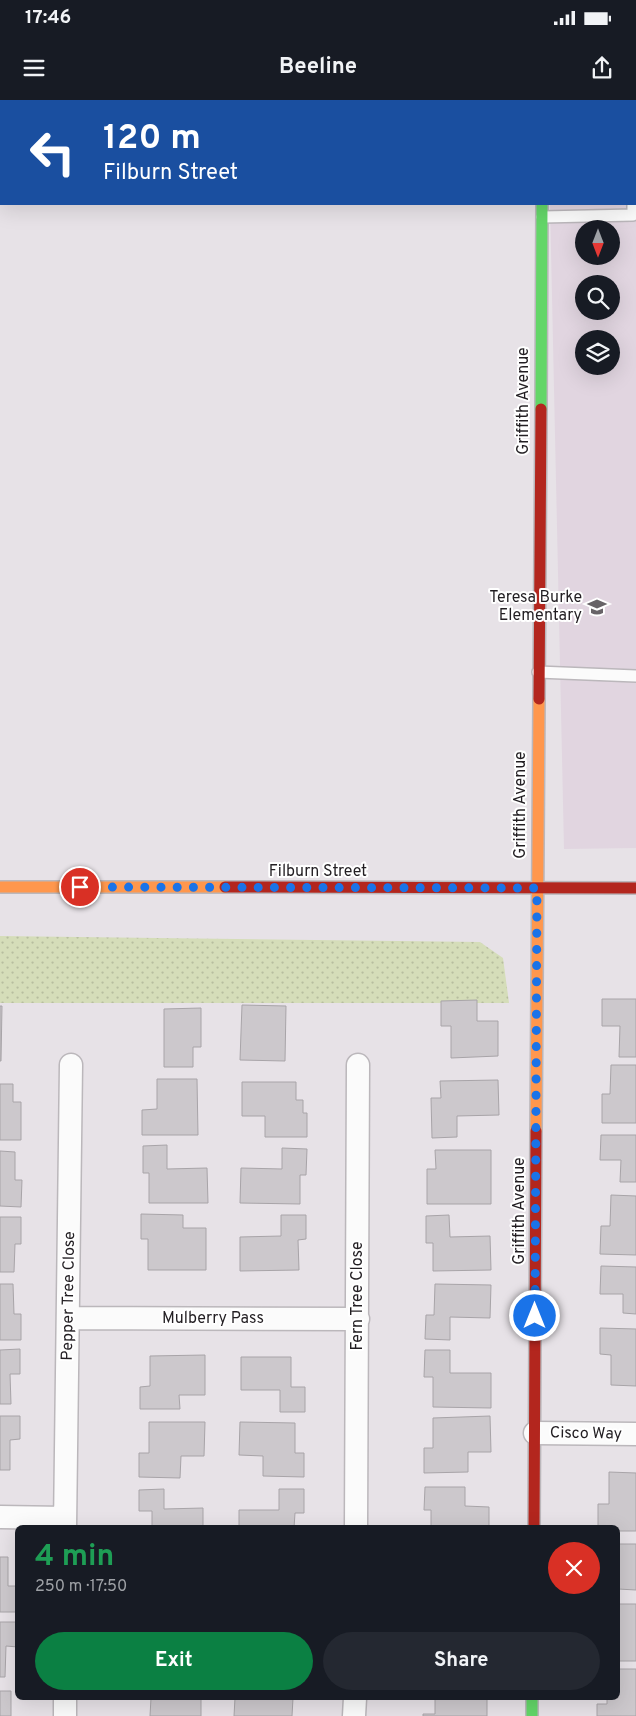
<!DOCTYPE html>
<html lang="en">
<head>
<meta charset="utf-8">
<style>
	body { margin:0; font-family:Overpass,sans-serif; background:#242831; color:#f1f3f6; height:100vh; display:flex; flex-direction:column; font-size:19px; white-space:nowrap }
	* { box-sizing:border-box; margin:0 }
	p { font-size:16px; color:#9ea1a6 }
	.icon { flex:none; width:28px; height:28px; fill:none; stroke:currentColor; stroke-width:2; stroke-linecap:round; stroke-linejoin:round }
	.map { position:relative; flex:1; overflow:hidden }
	.drawer { position:absolute; left:15px; top:1425px; width:605px; height:175px; display:flex; flex-direction:column; background:#171b24; border-radius:8px; box-shadow:0 5px 20px #0002 }
	.drawer>* { flex:none }
	.guide { position:absolute; left:0px; top:0px; width:636px; height:105px; box-shadow:0 5px 20px #0002; background:#1a4fa0; color:#fff; overflow:hidden }
	.needle { width:32px; rotate:180deg }
	.controls { position:absolute; left:575px; top:120px; display:grid; gap:10px }
	.controls a { display:grid; place-items:center; width:45px; height:45px; border-radius:50%; background:#171b24; box-shadow:0 5px 20px #0002; font-size:25px }
	.pin { position:absolute; display:grid; place-items:center; width:42px; height:42px; color:#fff; margin:-21px; border:2px solid #fff; border-radius:50%; box-shadow:0 1px 5px #0007 }
	.me { position:absolute; width:55px; margin:-28px; rotate:0deg; stroke-linejoin:round; filter:drop-shadow(0 0 4px #0008) }
	.turn { display:flex; align-items:center; gap:18px; height:105px; padding:0 20px; font-size:22px }
	.turn .icon { width:65px; height:65px; stroke-width:2.5 }
	.turn b { display:block; font-size:35px; line-height:42px }
	.round { display:grid; place-items:center; flex:none; width:52px; height:52px; border-radius:26px; background:#242831 }
	.summary { display:flex; align-items:center; justify-content:space-between; height:85px; padding:0 20px }
	h1 { font-size:30px; font-weight:700; line-height:38px; color:#1e9e55 }
	.primary-button { display:flex; gap:10px; margin-top:auto; padding:10px 20px }
	.primary-button a { flex:1; height:58px; border-radius:30px; background:#0b8043; color:#fff; font-size:20px; font-weight:700; line-height:58px; text-align:center }
	.primary-button a+a { background:#242831; color:#f1f3f6 }
	.status { display:flex; justify-content:space-between; align-items:center; height:35px; padding:0 25px; background:#171b24; direction:ltr }
	.status svg { height:14px; fill:currentColor }
	header { display:flex; justify-content:space-between; align-items:center; height:65px; padding:0 20px; background:#171b24; font-size:22px; font-weight:700 }
	.map>svg:first-child { display:block }
</style>
</head>
<body>
<div class="status"><b>17:46</b><svg viewBox="0 0 49 12"><path d="M0 12V9h3v3zM5 12V6h3v6zM10 12V3h3v9zM15 12V0h3v12zM26 1h20v11H26zM47 4h2v5h-2z"/></svg></div>
<header><svg class="icon" aria-label="menu" viewBox="0 0 24 24"><path d="M4 6h16M4 12h16M4 18h16"/></svg>Beeline<svg class="icon" aria-label="share" viewBox="0 0 24 24"><path d="M12 15V3M7 8l5-5 5 5M5 13v7h14v-7"/></svg></header>
<div class="map">
<svg width="636" height="1616" viewBox="0 0 636 1616">
	<defs>
		<pattern id="grass-dots" width="8" height="8" patternUnits="userSpaceOnUse" patternTransform="scale(1.25)"><rect width="8" height="8" fill="#d5ddb9"/><path d="M2 2h.1M6 6h.1" fill="none" stroke="#b7bd9f" stroke-width="1.8" stroke-linecap="round"/></pattern>
	</defs>
	<rect width="100%" height="100%" fill="#e7e2e7"/>
	<!-- built -->
	<path fill="#e1d5e0" fill-rule="evenodd" d="M548,0h88v748l-72,1 -14,-645h85v-103zM584,129h27v27h-27zM584,184h27v27h-27zM584,239h27v27h-27z"/>
	<!-- grass -->
	<path fill="url(#grass-dots)" d="M0,836l480,6 23,16 6,45h-509z"/>
	<!-- building -->
	<path fill="#ccc8cc" stroke="#a8a4a8" d="M602,899h34v58h-17l1,-31h-18z
		M477,900v21h21v35l-47,2v-32h-10v-25z
		M242,905l44,1 -1,55 -45,-1z
		M0,906h2l-1,55h-1z
		M201,908v39h-8v20h-29v-58z
		M611,965h25v58h-34v-29h8z
		M157,979h40l1,56h-56v-25l15,-1z
		M498,980l1,35 -42,1v21l-25,1 -1,-40h10l-1,-17z
		M242,982h54v18h7v13h4v24h-42v-21h-23z
		M0,984h13v18h8v38h-21z
		M601,1035h35v47h-16l1,-22h-21z
		M167,1045v24l40,-1 1,35h-59v-30h-6v-27z
		M282,1048l25,1 -1,26h-6v29l-60,-1 1,-35 41,1z
		M435,1050h56v54h-64v-35h9z
		M0,1051l15,1v28h7l-1,27 -21,-1z
		M611,1095l25,1v59l-36,-1 1,-28h9z
		M141,1114l42,1v13h23v42h-58v-31h-7z
		M281,1115h25v24l-8,1 1,30 -59,1v-34l41,-1z
		M449,1115l1,22 40,-1 1,34 -58,1v-28h-7v-27z
		M0,1117h21v27h-6l-1,28h-14z
		M601,1166l35,1v47l-13,-1v-19h-23z
		M0,1184h13l1,30h7v26h-21z
		M435,1184l56,1 -1,33 -40,-1v23l-25,-1 1,-24h8z
		M600,1228l36,1v57l-25,-1v-30l-11,-1z
		M20,1249v25h-10l1,30h-11v-54z
		M425,1250h25v23h41v35l-58,-1v-30h-9z
		M205,1255v40h-26l1,14h-40v-22l10,-1v-30z
		M241,1257h50v30h14v25h-25v-22h-39z
		M0,1316h20v23l-10,1v30h-10z
		M490,1316l1,36h-23v20l-44,1v-25h9v-30z
		M149,1322h56l-1,34h-23l-1,22 -41,-1v-24h10z
		M240,1322l55,1v30h9v24l-41,-1v-20l-24,-1z
		M609,1372l27,1v58h-18v-3h-20v-24h11z
		M425,1387h40v19l24,1v21h-58v-18h-7z
		M164,1389v20l39,-1v20h-51v-17h-13v-21z
		M279,1389h25v24h-9l-1,15h-55v-18h40z
		M619,1444h17v46l-18,-1z
		M0,1457h8v29h10v26h-18z
		M618,1504h18v57h-18z
		M0,1522h18v25l-12,-1 -1,31h-5z
		M618,1569h18v47h-39v-12h10v-6h11z
		M0,1591h11v25h-11z
		M151,1598h50v18h-51z
		M235,1598h58l-1,18h-58z
		M435,1598h52v18h-64v-2h12z"/>
	<g fill="none" stroke-linecap="round" stroke-linejoin="round">
		<!-- lane casing -->
		<g stroke="#bbb7bb" stroke-width="14">
			<path id="lane" d="M633,1v-1
				M542,117l91,-2v-11
				M538,572l98,4"/>
		</g>
		<!-- street casing -->
		<g stroke="#bbb7bb" stroke-width="25">
			<path id="street" d="M69,1218l289,1
				M535,1333l101,1
				M0,1417l65,1
				M65,1428l6,-463
				M356,1428l2,-463
				M65,1616v-18
				M354,1616l1,-18"/>
		</g>
		<!-- fast casing -->
		<g stroke="#bbb7bb" stroke-width="14">
			<path id="fast" d="M543,0v1
				M541,309l1,-205
				M532,1598v18"/>
		</g>
		<!-- slow casing -->
		<g stroke="#bbb7bb" stroke-width="14">
			<path id="slow" d="M0,787h225
				M536,1031l3,-432"/>
		</g>
		<!-- jam casing -->
		<g stroke="#bbb7bb" stroke-width="14">
			<path id="jam" d="M539,599l2,-290
				M225,787l411,1
				M534,1428l2,-397"/>
		</g>
		<!-- lane -->
		<use href="#lane" stroke="#fbfbfb" stroke-width="11"/>
		<!-- street -->
		<use href="#street" stroke="#fbfbfb" stroke-width="22"/>
		<!-- fast -->
		<use href="#fast" stroke="#63d668" stroke-width="11"/>
		<!-- slow -->
		<use href="#slow" stroke="#ff974d" stroke-width="11"/>
		<!-- jam -->
		<use href="#jam" stroke="#b3261e" stroke-width="11"/>
	</g>
	<g fill="none" stroke-linecap="round" stroke-linejoin="round">
		<!-- route -->
		<path stroke="#1a73e8" stroke-width="9" stroke-dasharray="0 16.2" d="M80,787l457,1 -2,428"/>
	</g>
	<!-- icons -->
	<defs>
		<g id="school-bare" transform="scale(1.5)"><path d="M0-5L7-2L0 1L-7-2ZM-4 1L0 2.5L4 1V4Q0 6-4 4Z" fill="#676367" stroke="#fff" stroke-width="2.5" paint-order="stroke"/></g>
	</defs>
	<g fill-rule="evenodd">
		<use href="#school-bare" x="597" y="507"/>
	</g>
	<g text-anchor="middle" dominant-baseline="central" stroke-width="4" stroke-linejoin="round" paint-order="stroke">
		<!-- street labels -->
		<g font-size="16" fill="#221e22" stroke="#fff">
			<text transform="translate(524 301) rotate(-90)">Griffith Avenue</text>
			<text transform="translate(521 705) rotate(-90)">Griffith Avenue</text>
			<text x="318" y="772">Filburn Street</text>
			<text transform="translate(520 1111) rotate(-90)">Griffith Avenue</text>
			<text transform="translate(69 1196) rotate(-89)">Pepper Tree Close</text>
			<text transform="translate(358 1196) rotate(-90)">Fern Tree Close</text>
			<text x="213" y="1219">Mulberry Pass</text>
			<text transform="translate(586 1334) rotate(1)">Cisco Way</text>
		</g>
		<!-- poi labels -->
		<g font-size="16" fill="#221e22" stroke="#fff" text-anchor="end">
			<text x="582" y="498">Teresa Burke<tspan x="582" dy="18">Elementary</tspan></text>
		</g>
	</g>
</svg>
<div class="controls">
<a><svg class="needle" viewBox="-14 -14 28 28"><path d="M0-13l5 13h-10z" fill="#e53935"/><path d="M0 13l5-13h-10z" fill="#9ea1a6"/></svg></a>
<a><svg class="icon" aria-label="search" viewBox="0 0 24 24"><circle cx="10" cy="10" r="6"/><path d="M15 15l6 6"/></svg></a>
<a><svg class="icon" aria-label="layers" viewBox="0 0 24 24"><path d="M12 4l9 5-9 5-9-5zM3 14l9 5 9-5"/></svg></a>
</div>
<div class="pin" style="left:80px;top:787px;background:#d93025"><svg class="icon" aria-label="arrive" viewBox="0 0 24 24"><path d="M6 21V4h12l-3 4 3 4H6"/></svg></div>
<svg class="me" style="left:535px;top:1216px" viewBox="-20 -20 40 40"><circle r="17" fill="#1a73e8" stroke="#fff" stroke-width="3"/><path d="M0-11L8 9 0 5-8 9z" fill="#fff"/></svg>
<div class="guide">
<div class="turn"><svg class="icon" aria-label="left" viewBox="0 0 24 24"><path d="M17 20v-9H6M10 6l-5 5 5 5"/></svg><div><b>120 m</b>Filburn Street</div></div>
</div>
<section class="drawer">
<div class="summary"><div><h1>4 min</h1><p>250 m · 17:50</p></div><a class="round" style="background:#d93025;color:#fff"><svg class="icon" aria-label="close" viewBox="0 0 24 24"><path d="M6 6l12 12M18 6L6 18"/></svg></a></div>
<div class="primary-button"><a>Exit</a><a>Share</a></div>
</section>
</div>
</body>
</html>
